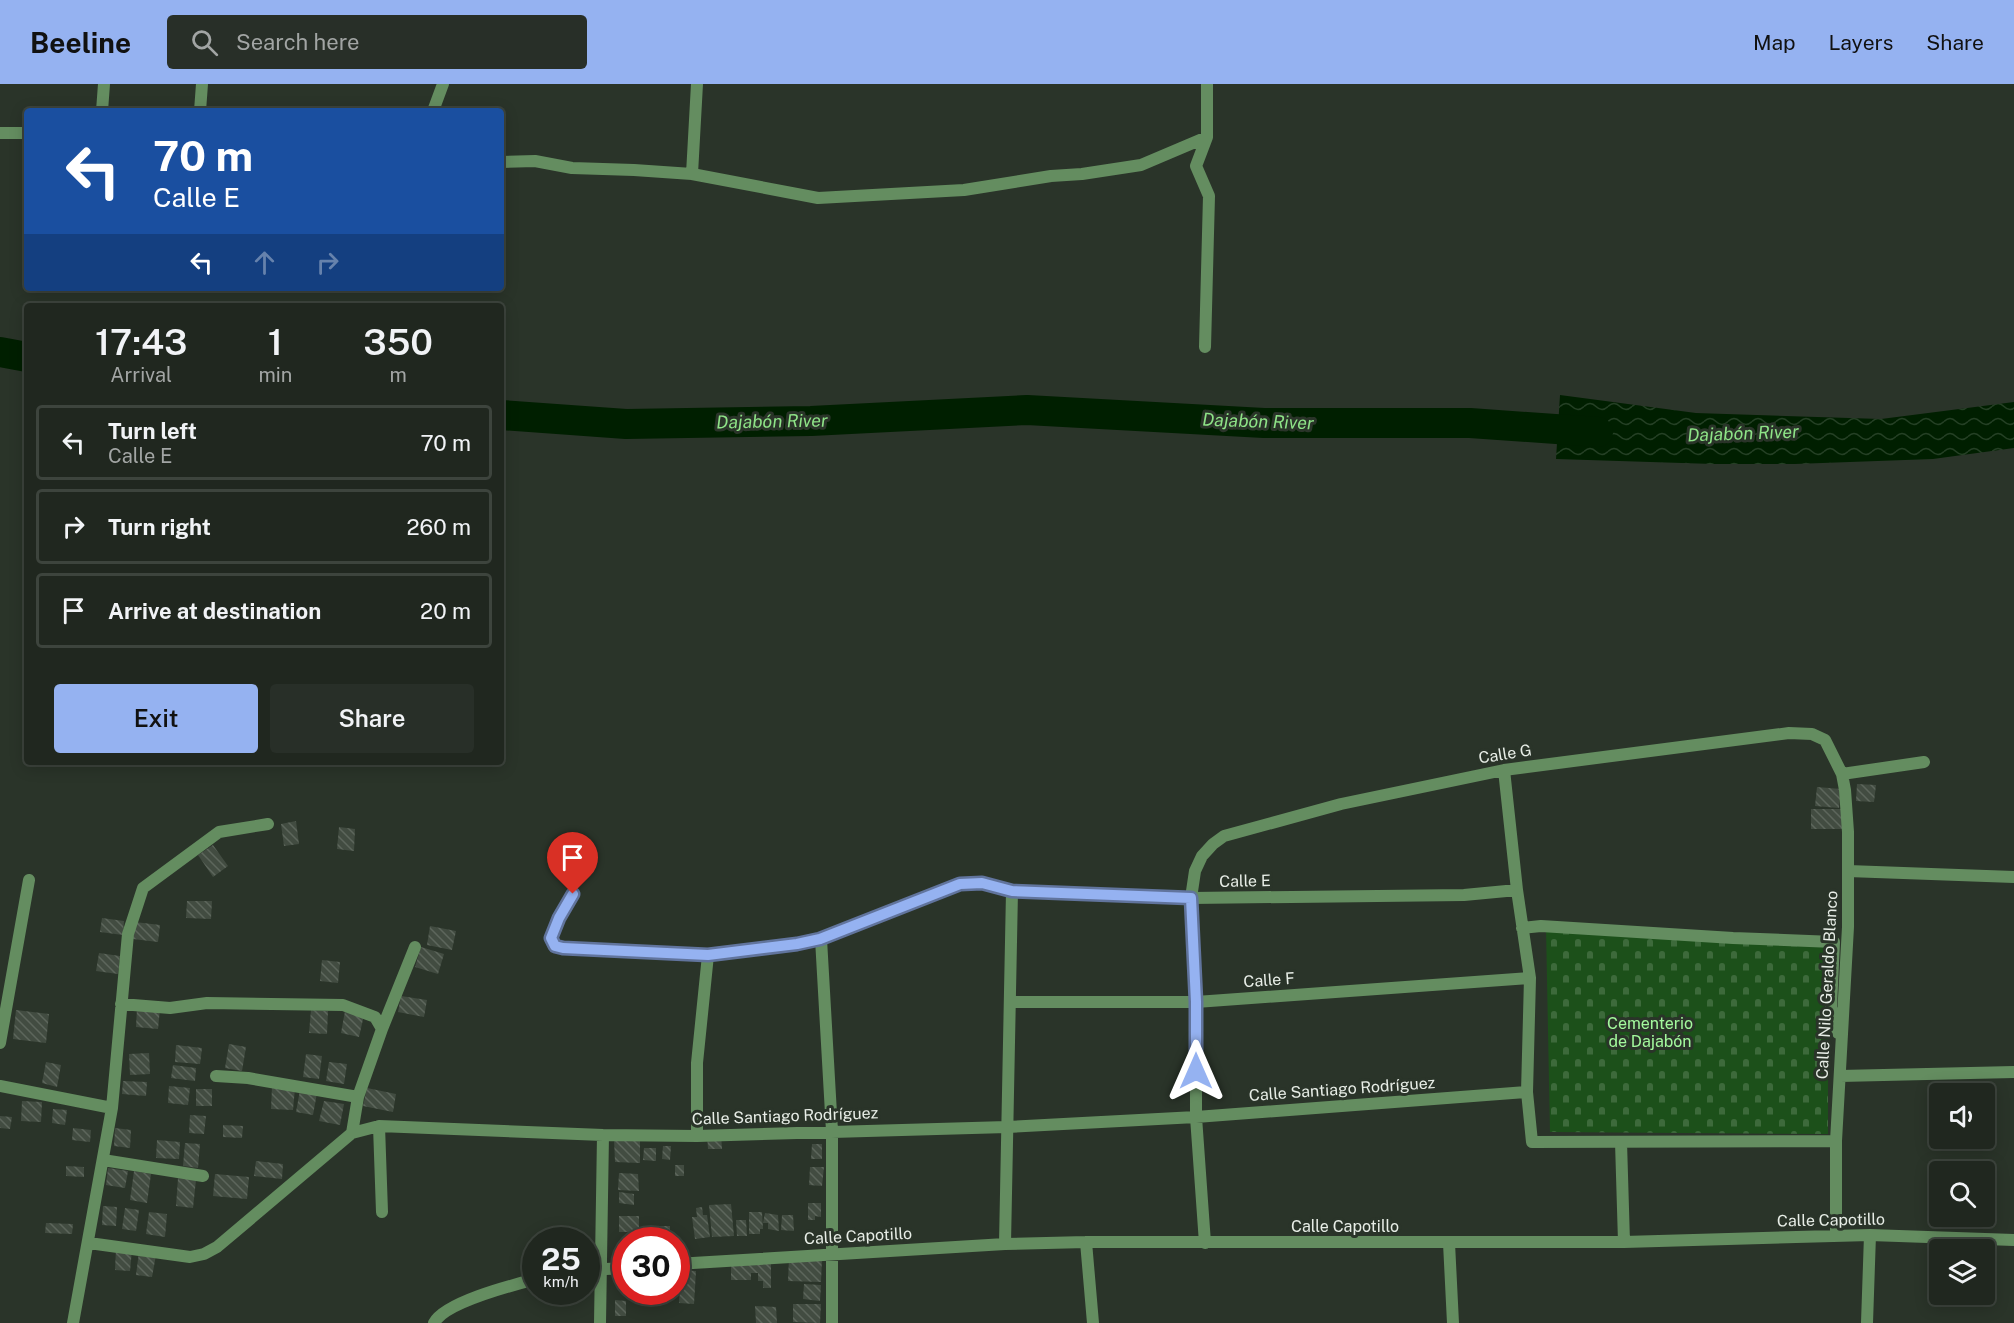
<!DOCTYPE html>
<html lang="en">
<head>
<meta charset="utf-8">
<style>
	body { margin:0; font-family:"Public Sans",sans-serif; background:#282f28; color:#f1f3f6; height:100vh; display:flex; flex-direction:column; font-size:22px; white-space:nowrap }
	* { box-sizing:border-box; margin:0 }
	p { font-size:20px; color:#a2a5a4 }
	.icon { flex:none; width:33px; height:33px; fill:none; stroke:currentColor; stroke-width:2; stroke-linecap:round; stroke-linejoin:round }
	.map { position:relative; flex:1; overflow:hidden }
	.drawer { position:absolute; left:24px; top:219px; width:480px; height:462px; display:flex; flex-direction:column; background:#20271f; border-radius:6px; box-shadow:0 3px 15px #0003,0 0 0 2px #3d443d }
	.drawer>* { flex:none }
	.hud { position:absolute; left:24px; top:24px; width:480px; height:183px; border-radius:6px; box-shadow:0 3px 15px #0003,0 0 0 2px #3d443d; background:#1a4fa0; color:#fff; overflow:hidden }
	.buttons { position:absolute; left:1929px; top:999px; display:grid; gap:12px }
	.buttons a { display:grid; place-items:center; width:66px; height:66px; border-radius:6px; background:#20271f; box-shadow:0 3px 15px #0003,0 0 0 2px #3d443d; font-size:30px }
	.speed { position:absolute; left:522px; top:1143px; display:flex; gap:12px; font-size:30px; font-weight:700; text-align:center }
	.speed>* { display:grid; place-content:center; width:78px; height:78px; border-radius:50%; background:#20271f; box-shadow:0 3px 15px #0003,0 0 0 2px #3d443d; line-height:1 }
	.speed small { font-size:15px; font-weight:400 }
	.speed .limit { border:9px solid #d22; background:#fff; color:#111 }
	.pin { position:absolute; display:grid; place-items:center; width:51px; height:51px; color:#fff; margin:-62px -26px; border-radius:50% 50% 50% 0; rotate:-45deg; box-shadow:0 0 6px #0007 }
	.pin .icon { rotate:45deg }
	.me { position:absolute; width:66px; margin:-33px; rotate:0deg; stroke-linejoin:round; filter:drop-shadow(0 0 4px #0008) }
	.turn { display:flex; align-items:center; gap:21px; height:126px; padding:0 30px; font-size:27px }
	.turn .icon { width:78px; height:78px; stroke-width:2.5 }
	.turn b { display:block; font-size:42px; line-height:51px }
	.lanes { display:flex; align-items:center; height:57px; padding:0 30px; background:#0003; justify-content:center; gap:30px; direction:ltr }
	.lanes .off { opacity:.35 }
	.eta { display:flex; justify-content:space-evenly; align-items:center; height:102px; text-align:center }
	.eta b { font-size:36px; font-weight:600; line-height:42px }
	.cta { display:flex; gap:12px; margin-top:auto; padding:12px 30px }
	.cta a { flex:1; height:69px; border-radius:6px; background:#95b2f1; color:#111; font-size:24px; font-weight:600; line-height:69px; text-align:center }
	.cta a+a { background:#282f28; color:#f1f3f6 }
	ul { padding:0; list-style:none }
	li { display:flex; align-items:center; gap:18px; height:75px; margin:0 12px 9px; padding:0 18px; border:3px solid #3d443d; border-radius:6px }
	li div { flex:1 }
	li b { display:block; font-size:22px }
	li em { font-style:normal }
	header { display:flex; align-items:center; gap:36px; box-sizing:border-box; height:84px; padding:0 30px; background:#95b2f1; color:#111 }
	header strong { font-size:28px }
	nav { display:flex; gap:33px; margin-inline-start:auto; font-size:21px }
	.search { width:420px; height:54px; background:#282f28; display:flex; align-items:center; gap:15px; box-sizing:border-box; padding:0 21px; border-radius:6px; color:#a2a5a4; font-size:22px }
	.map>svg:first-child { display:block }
</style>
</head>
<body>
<header>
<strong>Beeline</strong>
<div class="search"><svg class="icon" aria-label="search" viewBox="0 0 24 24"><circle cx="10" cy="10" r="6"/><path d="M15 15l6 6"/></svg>Search here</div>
<nav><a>Map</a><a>Layers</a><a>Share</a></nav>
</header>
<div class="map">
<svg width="2014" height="1239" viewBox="0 0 2014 1239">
	<defs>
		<pattern id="cemetery-stones" width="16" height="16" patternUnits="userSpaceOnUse" patternTransform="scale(1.5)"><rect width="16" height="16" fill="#1c501a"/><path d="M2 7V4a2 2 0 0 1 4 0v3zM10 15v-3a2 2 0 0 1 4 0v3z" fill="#3d6a3b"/></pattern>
		<pattern id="water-waves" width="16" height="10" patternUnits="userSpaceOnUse" patternTransform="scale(1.5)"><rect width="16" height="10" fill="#001f00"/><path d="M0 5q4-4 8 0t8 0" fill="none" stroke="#254025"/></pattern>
		<pattern id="building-back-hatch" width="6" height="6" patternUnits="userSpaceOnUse" patternTransform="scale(1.5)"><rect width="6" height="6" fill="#424c41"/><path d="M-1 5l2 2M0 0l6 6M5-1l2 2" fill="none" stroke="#5d665c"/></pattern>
	</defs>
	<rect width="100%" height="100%" fill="#2a3429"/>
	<!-- cemetery -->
	<path fill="url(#cemetery-stones)" d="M1546,843l282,15v192l-278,-2z"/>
	<!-- water -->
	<path fill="url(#water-waves)" d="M1560,311l136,18 185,6 133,-17v46l-81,11 -138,5h-82l-157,-5z"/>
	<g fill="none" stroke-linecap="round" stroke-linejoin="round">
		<!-- river -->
		<path stroke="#001f00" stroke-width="30" d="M0,268l27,5
			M501,331l125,9 185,-3 216,-11 237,13h206l128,9"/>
	</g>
	<!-- building -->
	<path fill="url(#building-back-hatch)" d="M1857,700l19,1 -2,17 -18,-1z
		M1817,703l24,2 -2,19 -24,-2z
		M1811,725h32v20h-32z
		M296,737l3,23 -15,2 -3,-22z
		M339,743l16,2 -1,22 -17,-2z
		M213,761l15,21 -15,11 -15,-22z
		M187,817h25l-1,18 -25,-1z
		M102,834l22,3 -1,14 -23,-3z
		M135,838l25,3 -2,17 -25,-3z
		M430,842l26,5 -4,19 -25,-5z
		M421,863l23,7 -6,20 -23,-7z
		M99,869l21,3 -2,18 -22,-3z
		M322,876l18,2 -2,21 -18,-2z
		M401,912l26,4 -3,17 -26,-5z
		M137,924l23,1 -2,20 -22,-2z
		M16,926l33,4 -3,29 -33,-4z
		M311,926l17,1 -1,23 -18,-1z
		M345,927l19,4 -5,22 -18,-4z
		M229,960l17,3 -4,24 -17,-3z
		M176,961l26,3 -2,16 -25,-2z
		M149,969l1,21 -20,1 -1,-21z
		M306,970l16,2 -3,23 -16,-2z
		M46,978l15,3 -4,22 -15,-4z
		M329,978l18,2 -3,20 -18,-3z
		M173,981l23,3 -1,13 -24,-3z
		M123,997l24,1 -1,14 -24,-2z
		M169,1002l21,2 -2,17 -20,-2z
		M272,1003l23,1 -2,22 -22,-1z
		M367,1004l29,6 -3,18 -30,-6z
		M196,1005h16v17h-16z
		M300,1006l17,3 -4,22 -17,-3z
		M22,1017l20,1 -1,20 -20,-1z
		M324,1017l20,3 -4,21 -21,-4z
		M53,1025l14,1 -2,15 -13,-2z
		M190,1031l16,1 -2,18 -15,-1z
		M0,1032l12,1 -2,12 -10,-1z
		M223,1041l20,1 -1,12 -19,-1z
		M73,1044l18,2 -1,12 -18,-2z
		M115,1044l16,2 -1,18 -16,-2z
		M707,1050h14l1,15h-14z
		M614,1054l26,1v24l-25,-1z
		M157,1056l23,2 -1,17 -23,-1z
		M185,1059l15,1 -2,24 -15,-2z
		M812,1060h10v15h-11z
		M663,1062h8l-1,14 -8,-1z
		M644,1064h12v13l-13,-1z
		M256,1077l27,3 -1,15 -28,-3z
		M675,1081h9v11h-9z
		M66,1082l18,1v10l-18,-1z
		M810,1083h14l-2,19 -13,-1z
		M108,1084l20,3 -3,17 -19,-3z
		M134,1087l17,3 -4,29 -17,-3z
		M619,1089l19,1 1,17 -21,-1z
		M215,1090l34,3 -2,22 -34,-3z
		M178,1094l18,2 -3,28 -17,-2z
		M619,1108l15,2v11l-15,-2z
		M808,1119h13v14l-6,-1v4h-7z
		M731,1120l3,32 -22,1 -3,-32z
		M103,1122l14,1 -1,19 -14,-1z
		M702,1123l1,8h4l3,22 -15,2 -3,-22h5l-1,-9z
		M125,1124l14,2 -3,21 -14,-2z
		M149,1128l18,2 -2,23 -19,-3z
		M749,1128h13l1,17h-3v5h-11z
		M765,1129l13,2 1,16 -11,-2v-6h-5z
		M782,1131h11l1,16 -13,-1z
		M619,1132h20v16h-20z
		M736,1136h10l1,16h-10z
		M46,1139l27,1 -1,10 -27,-1z
		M653,1142h17v14h-17z
		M116,1164l16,2 -2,21 -15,-1z
		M139,1168l17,3 -4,22 -16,-2z
		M789,1174l33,1 -1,23 -33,-1z
		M731,1178h40v26h-8v-7h-5v-8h-7v7h-20z
		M626,1186v17l-9,1 -3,-16z
		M681,1186l15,1 -2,33 -15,-1z
		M804,1200l17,1 -1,16 -17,-2z
		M659,1208h15v7l-15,-1z
		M615,1216l11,1v15h-11z
		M793,1220h28l-1,19 -27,-1z
		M755,1222l21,1 1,16h-21z"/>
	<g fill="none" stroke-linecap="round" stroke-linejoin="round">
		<!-- minor -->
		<path stroke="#648d60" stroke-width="12" d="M102,27l2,-27
			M200,27l2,-27
			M433,27l10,-27
			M0,49h27
			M501,78l34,-1 37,7 62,2 58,4 126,24 146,-8 87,-14 31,-2 59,-9 66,-28
			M692,90l5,-90
			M1205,263l4,-151 -13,-30 11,-29v-53
			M1504,686l13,120 13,88 -3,114 5,50 304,-1
			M1842,690l82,-12
			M1848,787l166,6
			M573,810l-14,24 -8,20 4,8 8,2 145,7 89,-11 24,-5 139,-55 22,-1 30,8 179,7 273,-3 53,-5
			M1522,844l19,-2 192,12 101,4 -3,65 7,26
			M821,855l11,192v192
			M1010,918h186l334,-24
			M121,920l49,4 37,-5 136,2 32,12 7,12
			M0,959l29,-163
			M216,992l32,2 110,19
			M1840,992l174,-4
			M0,1002l112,22
			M379,1042l3,86
			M352,1049l6,-36 24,-68 33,-82
			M697,1052v-73l11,-108
			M1621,1058l3,100
			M103,1076l100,16
			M1086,1158l7,81
			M89,1159l101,14 14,-3 13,-7 135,-114 27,-7 224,9 94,1 310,-9 189,-10 331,-25
			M1205,1159l-9,-126v-115l-5,-104 4,-27 7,-15 11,-12 11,-8 117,-32 163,-34 285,-37 23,1 13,6 17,34 3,16 3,42v95l-12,214v94
			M1449,1159l4,80
			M1005,1160l7,-353
			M676,1180l329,-20 81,-2h538l246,-7 144,5
			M586,1186l40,-2
			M73,1239l39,-215 16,-174 15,-46 76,-56 49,-8
			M434,1239c11,-21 79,-38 102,-44
			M600,1239l3,-188
			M1867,1239l3,-88"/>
	</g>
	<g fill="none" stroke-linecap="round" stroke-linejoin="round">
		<!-- route casing -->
		<g stroke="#61749d" stroke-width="15">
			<path id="route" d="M573,810l-14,24 -8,20 4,8 8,2 145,7 89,-11 23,-5 140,-55 22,-1 30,8 179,7 5,104v69"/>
		</g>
		<!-- route -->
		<use href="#route" stroke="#95b2f1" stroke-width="10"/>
	</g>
	<g text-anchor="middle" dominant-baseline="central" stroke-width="6" stroke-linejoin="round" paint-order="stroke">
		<!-- street labels -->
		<g font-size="16" fill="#e7ede6" stroke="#2a3429">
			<text transform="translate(1505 670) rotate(-9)">Calle G</text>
			<text transform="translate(1245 797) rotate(-1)">Calle E</text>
			<text transform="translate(1269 896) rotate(-4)">Calle F</text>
			<text transform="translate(1827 901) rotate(-87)">Calle Nilo Geraldo Blanco</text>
			<text transform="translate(1342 1005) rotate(-4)">Calle Santiago Rodríguez</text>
			<text transform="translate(785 1032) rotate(-2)">Calle Santiago Rodríguez</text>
			<text transform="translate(1831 1136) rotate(-1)">Calle Capotillo</text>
			<text x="1345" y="1142">Calle Capotillo</text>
			<text transform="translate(858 1152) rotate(-3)">Calle Capotillo</text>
		</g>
		<!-- park labels -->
		<g font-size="16" fill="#a3f99d" stroke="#2a3429">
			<text x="1650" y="939">Cementerio<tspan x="1650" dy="18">de Dajabón</tspan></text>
		</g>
		<!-- water labels -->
		<g font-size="18" font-style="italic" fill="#8ee387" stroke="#2a3429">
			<text transform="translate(772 337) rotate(-1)">Dajabón River</text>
			<text transform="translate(1258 337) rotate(2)">Dajabón River</text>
			<text transform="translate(1743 349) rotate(-2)">Dajabón River</text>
		</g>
	</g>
</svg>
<div class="buttons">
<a><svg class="icon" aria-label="sound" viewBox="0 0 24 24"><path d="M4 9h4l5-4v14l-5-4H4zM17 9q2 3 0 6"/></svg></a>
<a><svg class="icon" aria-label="search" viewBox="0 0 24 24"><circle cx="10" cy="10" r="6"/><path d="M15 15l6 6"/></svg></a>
<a><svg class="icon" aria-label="layers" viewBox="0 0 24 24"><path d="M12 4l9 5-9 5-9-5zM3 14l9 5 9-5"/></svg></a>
</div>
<div class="speed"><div>25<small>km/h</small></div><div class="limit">30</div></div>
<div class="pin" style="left:573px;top:810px;background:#d93025"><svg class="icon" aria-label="arrive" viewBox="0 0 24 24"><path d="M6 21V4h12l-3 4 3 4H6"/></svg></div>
<svg class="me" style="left:1196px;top:987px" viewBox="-20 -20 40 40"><path d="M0-17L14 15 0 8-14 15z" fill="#95b2f1" stroke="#fff" stroke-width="4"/></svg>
<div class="hud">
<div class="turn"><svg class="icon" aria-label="left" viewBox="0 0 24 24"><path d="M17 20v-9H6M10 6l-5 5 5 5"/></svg><div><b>70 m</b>Calle E</div></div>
<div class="lanes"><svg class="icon" aria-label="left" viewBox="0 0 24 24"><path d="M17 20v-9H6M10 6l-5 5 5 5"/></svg><svg class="icon off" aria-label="ahead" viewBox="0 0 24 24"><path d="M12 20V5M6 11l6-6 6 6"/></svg><svg class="icon off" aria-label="right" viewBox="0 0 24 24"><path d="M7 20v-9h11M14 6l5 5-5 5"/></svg></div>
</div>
<section class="drawer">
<div class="eta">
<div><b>17:43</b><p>Arrival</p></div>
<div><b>1</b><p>min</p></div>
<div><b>350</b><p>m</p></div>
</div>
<ul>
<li><svg class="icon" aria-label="left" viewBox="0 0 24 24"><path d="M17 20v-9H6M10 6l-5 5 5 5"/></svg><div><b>Turn left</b><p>Calle E</p></div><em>70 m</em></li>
<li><svg class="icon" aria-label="right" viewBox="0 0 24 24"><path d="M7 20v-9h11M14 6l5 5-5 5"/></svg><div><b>Turn right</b></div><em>260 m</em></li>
<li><svg class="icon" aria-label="arrive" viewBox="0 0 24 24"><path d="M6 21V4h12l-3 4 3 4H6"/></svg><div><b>Arrive at destination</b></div><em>20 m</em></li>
</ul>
<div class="cta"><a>Exit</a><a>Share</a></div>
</section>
</div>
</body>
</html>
